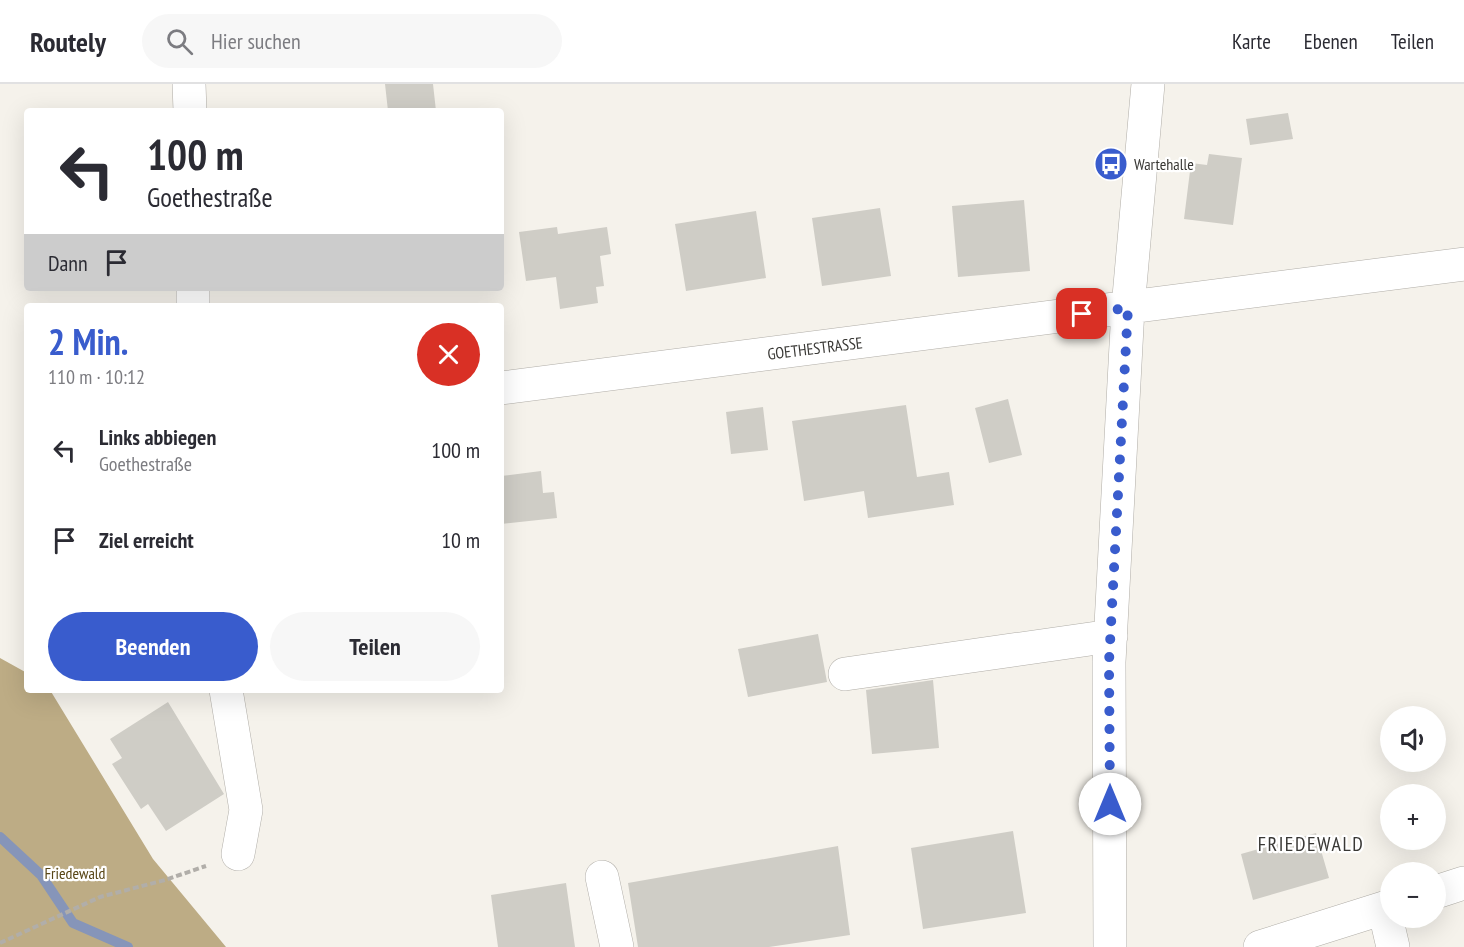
<!DOCTYPE html>
<html lang="de">
<head>
<meta charset="utf-8">
<style>
	body { margin:0; font-family:"PT Sans Narrow",sans-serif; background:#f7f7f7; color:#2b2b33; height:100vh; display:flex; flex-direction:column; font-size:22px; white-space:nowrap }
	* { box-sizing:border-box; margin:0 }
	p { font-size:20px; color:#7c7c81 }
	.icon { flex:none; width:33px; height:33px; fill:none; stroke:currentColor; stroke-width:2; stroke-linecap:round; stroke-linejoin:round }
	.map { position:relative; flex:1; overflow:hidden }
	.details { position:absolute; left:24px; top:219px; width:480px; height:390px; display:flex; flex-direction:column; background:#fff; border-radius:6px; box-shadow:0 6px 24px #0002 }
	.details>* { flex:none }
	.hud { position:absolute; left:24px; top:24px; width:480px; height:183px; border-radius:6px; box-shadow:0 6px 24px #0002; background:#fff; color:#2b2b33; overflow:hidden }
	.tools { position:absolute; left:1380px; top:622px; display:grid; gap:12px }
	.tools a { display:grid; place-items:center; width:66px; height:66px; border-radius:50%; background:#fff; box-shadow:0 6px 24px #0002; font-size:30px }
	.pin { position:absolute; display:grid; place-items:center; width:51px; height:51px; color:#fff; margin:-26px; border-radius:12px; box-shadow:0 3px 9px #0006 }
	.me { position:absolute; width:66px; margin:-33px; rotate:0deg; stroke-linejoin:round; filter:drop-shadow(0 0 4px #0008) }
	.turn { display:flex; align-items:center; gap:21px; height:126px; padding:0 24px; font-size:27px }
	.turn .icon { width:78px; height:78px; stroke-width:2.5 }
	.turn b { display:block; font-size:42px; line-height:51px }
	.then { display:flex; align-items:center; height:57px; padding:0 24px; background:#0003; gap:12px; font-size:22px }
	.round { display:grid; place-items:center; flex:none; width:63px; height:63px; border-radius:32px; background:#f7f7f7 }
	.summary { display:flex; align-items:center; justify-content:space-between; height:102px; padding:0 24px }
	h1 { font-size:36px; font-weight:800; line-height:45px; color:#395ccd }
	.action { display:flex; gap:12px; margin-top:auto; padding:12px 24px }
	.action a { flex:1; height:69px; border-radius:36px; background:#395ccd; color:#fff; font-size:24px; font-weight:800; line-height:69px; text-align:center }
	.action a+a { background:#f7f7f7; color:#2b2b33 }
	ul { padding:0; list-style:none }
	li { display:flex; align-items:center; gap:18px; height:90px; padding:0 24px }
	li div { flex:1 }
	li b { display:block; font-size:22px }
	li em { font-style:normal }
	header { display:flex; align-items:center; gap:36px; box-sizing:border-box; height:84px; padding:0 30px; background:#fff; border-bottom:2px solid #e1e1e2 }
	header strong { font-size:28px }
	nav { display:flex; gap:33px; margin-inline-start:auto; font-size:21px }
	.search { width:420px; height:54px; background:#f7f7f7; display:flex; align-items:center; gap:15px; box-sizing:border-box; padding:0 21px; border-radius:33px; color:#7c7c81; font-size:22px }
	.map>svg:first-child { display:block }
</style>
</head>
<body>
<header>
<strong>Routely</strong>
<div class="search"><svg class="icon" aria-label="search" viewBox="0 0 24 24"><circle cx="10" cy="10" r="6"/><path d="M15 15l6 6"/></svg>Hier suchen</div>
<nav><a>Karte</a><a>Ebenen</a><a>Teilen</a></nav>
</header>
<div class="map">
<svg width="1464" height="863" viewBox="0 0 1464 863">
	<rect width="100%" height="100%" fill="#f5f2eb"/>
	<!-- forest -->
	<path fill="#bdac85" d="M0,574l27,15v17h23l103,169 73,88h-226z"/>
	<g fill="none" stroke-linecap="round" stroke-linejoin="round">
		<!-- stream -->
		<path stroke="#8695b9" stroke-width="10" d="M0,753l41,38 32,48 55,24"/>
	</g>
	<!-- building -->
	<path fill="#cfcdc6" d="M385,0h48l3,27h-48z
		M1288,29l5,26 -43,6 -4,-26z
		M1209,70l33,4 -9,67 -49,-6 7,-56 16,2z
		M1024,116l6,71 -72,6 -6,-71z
		M880,124l11,68 -69,10 -10,-68z
		M756,127l10,67 -80,13 -11,-67z
		M557,143l1,7 49,-7 4,27 -11,2 4,30 -8,1 2,16 -38,6 -4,-32 -30,4 -7,-49z
		M1008,315l14,56 -33,8 -14,-55z
		M906,321l11,72 32,-5 5,33 -86,13 -4,-27 -60,10 -12,-80z
		M763,323l5,43 -37,4 -5,-42z
		M541,387l2,22 11,-1 3,26 -56,6v-48z
		M818,550l9,48 -79,15 -10,-48z
		M933,596l6,68 -67,6 -6,-64z
		M168,618l56,92 -58,37 -18,-27 -7,5 -29,-45 10,-6 -12,-19z
		M1013,747l13,82 -103,16 -12,-81z
		M1316,749l13,45 -76,22 -12,-46z
		M838,762l12,89 -81,12h-131l-10,-64z
		M566,799l9,64h-77l-7,-52z"/>
	<g fill="none" stroke-linecap="round" stroke-linejoin="round">
		<!-- minor casing -->
		<g stroke="#b0ada7" stroke-width="34">
			<path id="minor" d="M189,0l1,27
				M193,204v18
				M501,304l963,-124
				M845,590l266,-38
				M226,606l20,120 -8,44
				M602,793l15,70
				M1436,808l28,-9
				M1384,824l9,39
				M1110,863l-1,-285 19,-354 20,-224
				M1260,863l130,-41"/>
		</g>
		<!-- path -->
		<path stroke="#b1aea9" stroke-width="4" stroke-dasharray="6 3" stroke-linecap="butt" d="M0,859l100,-46 65,-17 41,-14"/>
		<!-- minor -->
		<use href="#minor" stroke="#fff" stroke-width="33"/>
	</g>
	<g fill="none" stroke-linecap="round" stroke-linejoin="round">
		<!-- route -->
		<path stroke="#395ccd" stroke-width="10" stroke-dasharray="0 18" d="M1082,230l46,-6 -19,354 1,142"/>
	</g>
	<!-- icons -->
	<defs>
		<g id="bus-disc" transform="scale(1.725)"><circle r="9.5" fill="#395ccd" stroke="#fff"/><path d="M-5-6H5V4H4V6H2V4H-2V6H-4V4H-5ZM-3.5-4V0h7V-4ZM-3.5 1.2v1.5H-2V1.2ZM2 1.2v1.5H3.5V1.2Z" fill="#fff"/></g>
	</defs>
	<g fill-rule="evenodd">
		<use href="#bus-disc" x="1111" y="80"/>
	</g>
	<g text-anchor="middle" dominant-baseline="central" stroke-width="4.5" stroke-linejoin="round" paint-order="stroke">
		<!-- poi labels -->
		<g font-size="16" fill="#393835" stroke="#fff" text-anchor="start">
			<text x="1134" y="80">Wartehalle</text>
		</g>
		<!-- street labels -->
		<g font-size="16" fill="#393835" stroke="#fff">
			<text transform="translate(815 264) rotate(-7)">GOETHESTRASSE</text>
		</g>
		<!-- park labels -->
		<g font-size="16" fill="#584616" stroke="#fff">
			<text x="75" y="789">Friedewald</text>
		</g>
		<!-- quarter labels -->
		<g font-size="20" letter-spacing="1.5" fill="#393835" stroke="#fff">
			<text x="1311" y="760">FRIEDEWALD</text>
		</g>
	</g>
</svg>
<div class="tools">
<a><svg class="icon" aria-label="sound" viewBox="0 0 24 24"><path d="M4 9h4l5-4v14l-5-4H4zM17 9q2 3 0 6"/></svg></a>
<a>+</a>
<a>−</a>
</div>
<div class="pin" style="left:1082px;top:230px;background:#d93025"><svg class="icon" aria-label="arrive" viewBox="0 0 24 24"><path d="M6 21V4h12l-3 4 3 4H6"/></svg></div>
<svg class="me" style="left:1110px;top:720px" viewBox="-20 -20 40 40"><circle r="19" fill="#fff"/><path d="M0-13L10 11 0 6-10 11z" fill="#395ccd"/></svg>
<div class="hud">
<div class="turn"><svg class="icon" aria-label="left" viewBox="0 0 24 24"><path d="M17 20v-9H6M10 6l-5 5 5 5"/></svg><div><b>100 m</b>Goethestraße</div></div>
<div class="then">Dann<svg class="icon" aria-label="arrive" viewBox="0 0 24 24"><path d="M6 21V4h12l-3 4 3 4H6"/></svg></div>
</div>
<section class="details">
<div class="summary"><div><h1>2 Min.</h1><p>110 m · 10:12</p></div><a class="round" style="background:#d93025;color:#fff"><svg class="icon" aria-label="close" viewBox="0 0 24 24"><path d="M6 6l12 12M18 6L6 18"/></svg></a></div>
<ul>
<li><svg class="icon" aria-label="left" viewBox="0 0 24 24"><path d="M17 20v-9H6M10 6l-5 5 5 5"/></svg><div><b>Links abbiegen</b><p>Goethestraße</p></div><em>100 m</em></li>
<li><svg class="icon" aria-label="arrive" viewBox="0 0 24 24"><path d="M6 21V4h12l-3 4 3 4H6"/></svg><div><b>Ziel erreicht</b></div><em>10 m</em></li>
</ul>
<div class="action"><a>Beenden</a><a>Teilen</a></div>
</section>
</div>
</body>
</html>
